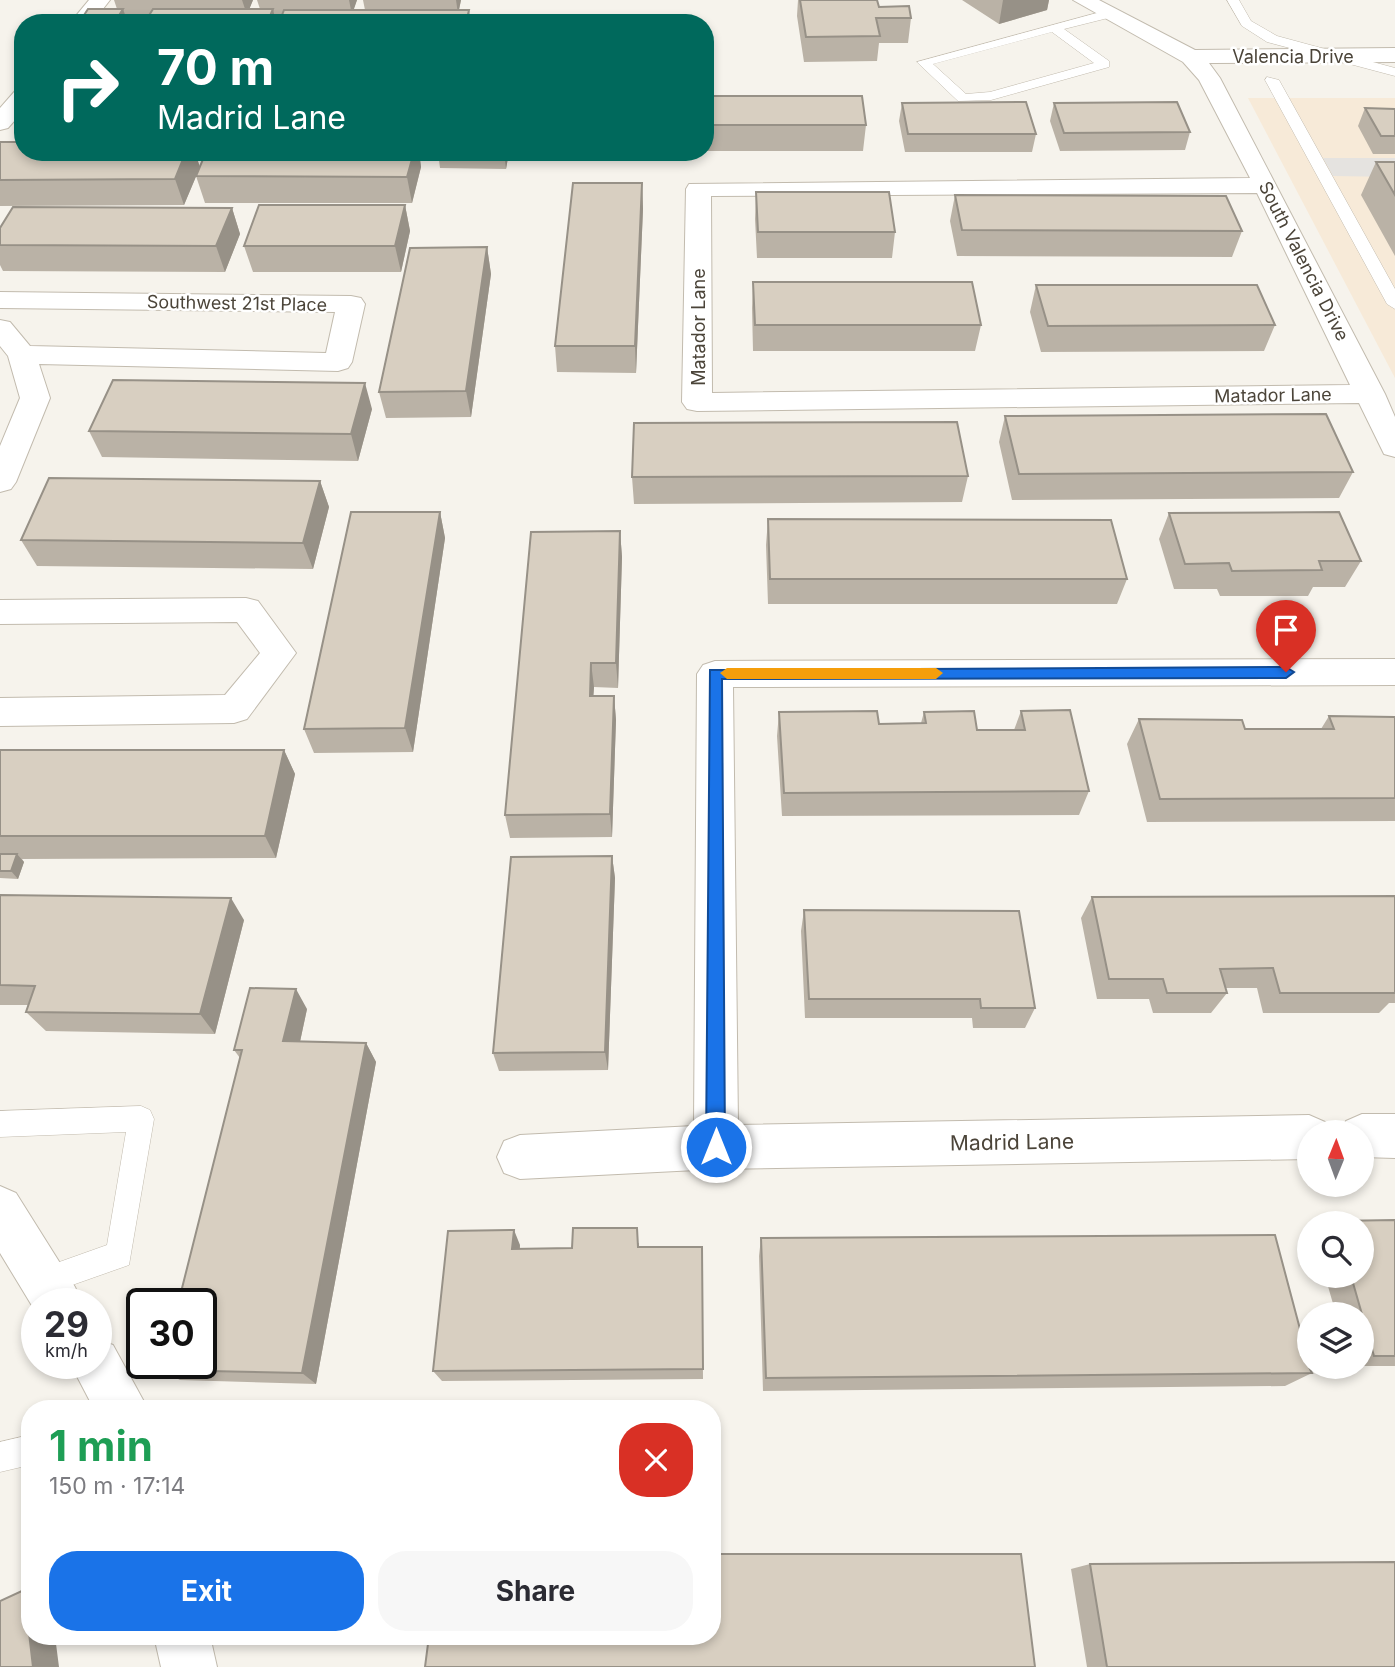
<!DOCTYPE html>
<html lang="en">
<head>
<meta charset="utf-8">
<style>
	body { margin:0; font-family:Inter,sans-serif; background:#f7f7f7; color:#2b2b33; height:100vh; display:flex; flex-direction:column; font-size:26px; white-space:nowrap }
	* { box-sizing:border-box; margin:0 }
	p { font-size:23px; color:#7c7c81 }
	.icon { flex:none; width:38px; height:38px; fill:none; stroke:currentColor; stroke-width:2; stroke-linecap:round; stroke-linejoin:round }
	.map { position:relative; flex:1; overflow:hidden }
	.drawer { position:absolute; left:21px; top:1400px; width:700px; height:245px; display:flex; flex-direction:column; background:#fff; border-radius:28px; box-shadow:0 4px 10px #0003 }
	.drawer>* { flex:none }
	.banner { position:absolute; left:14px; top:14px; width:700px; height:147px; border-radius:28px; box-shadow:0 4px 10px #0003; background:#00695c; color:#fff; overflow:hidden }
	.needle { width:46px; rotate:1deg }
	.buttons { position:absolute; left:1297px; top:1120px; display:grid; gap:14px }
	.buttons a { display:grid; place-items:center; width:77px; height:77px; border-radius:50%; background:#fff; box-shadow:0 4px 10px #0003; font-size:35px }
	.speed { position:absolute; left:21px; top:1288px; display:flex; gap:14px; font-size:35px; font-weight:700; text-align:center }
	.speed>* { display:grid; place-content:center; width:91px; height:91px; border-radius:50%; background:#fff; box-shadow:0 4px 10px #0003; line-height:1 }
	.speed small { font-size:18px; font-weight:400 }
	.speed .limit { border:4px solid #111; border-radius:10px; background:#fff; color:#111 }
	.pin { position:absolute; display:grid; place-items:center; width:60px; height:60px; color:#fff; margin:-72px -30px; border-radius:50% 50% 50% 0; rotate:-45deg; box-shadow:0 0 7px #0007 }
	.pin .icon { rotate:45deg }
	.me { position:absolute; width:77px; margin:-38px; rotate:0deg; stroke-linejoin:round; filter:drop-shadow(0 0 5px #0008) }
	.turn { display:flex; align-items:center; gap:24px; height:147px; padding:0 28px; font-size:32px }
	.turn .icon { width:91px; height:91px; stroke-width:2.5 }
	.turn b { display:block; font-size:49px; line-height:60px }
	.round { display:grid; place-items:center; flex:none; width:74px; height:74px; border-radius:28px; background:#f7f7f7 }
	.headline { display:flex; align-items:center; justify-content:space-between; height:119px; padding:0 28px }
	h1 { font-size:42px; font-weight:700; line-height:52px; color:#1e9e55 }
	.button { display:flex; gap:14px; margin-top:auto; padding:14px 28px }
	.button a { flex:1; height:80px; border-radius:28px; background:#1a73e8; color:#fff; font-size:28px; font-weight:700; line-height:80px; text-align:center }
	.button a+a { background:#f7f7f7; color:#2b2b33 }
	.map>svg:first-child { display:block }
</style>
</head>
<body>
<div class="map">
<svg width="1395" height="1667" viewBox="0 0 1395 1667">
	<rect width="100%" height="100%" fill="#f6f3ec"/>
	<!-- commercial -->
	<path fill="#f7ead8" d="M1248,98h147v280z"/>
	<!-- parking -->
	<path fill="#e5e3e0" d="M1323,158h72v19l-62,-1z"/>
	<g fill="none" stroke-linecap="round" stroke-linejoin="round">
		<!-- service casing -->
		<g stroke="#c2bbae" stroke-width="1">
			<path id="service" d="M1227,0h12l12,21 26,15 118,32v8l-128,-34 -25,-16z
				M1108,10l6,4 -2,3 -48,12 45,32v6l-118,33 -33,1 -41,-39zM1052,32l42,31 -104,29 -24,2 -33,-30z
				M1267,77l12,3 116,209v20l-8,-5 -122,-224z
				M141,1106l9,4 4,9 -25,146 -85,30 -10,-4 -4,-10 4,-10 73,-26 19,-113 -126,5v-26z
				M30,1435v30l-30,7v-30z"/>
		</g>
		<!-- minor casing -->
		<g stroke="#c2bbae" stroke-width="2">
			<path id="minor" d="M89,0h21l-18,23h-22z
				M1073,0h26l96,50 200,-2v14l-186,1 11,15 165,316 10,23v40l-11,-3 -25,-51 -662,8 -10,-2 -5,-7 4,-213 3,-5 561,-6 -51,-98 -16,-18zM1257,193l93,192 -638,8 -1,-197z
				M23,89v22l-15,17 -8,2v-22l15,-17z
				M0,292l351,4 10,2 4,6 -13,58 -4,6 -10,3 -299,-7 11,34 -34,84 -5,7 -11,3v-46l20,-48 -12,-42 -8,-10v-26l10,2 20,24 296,7 9,-41 -335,-4z
				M246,598l12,3 38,52 -49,66 -13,4 -234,3v-28l225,-3 35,-42 -23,-31 -237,2v-24z
				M1395,659v26l-662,2 5,438 571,-10 16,7 4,10h-20v27l-593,10 -196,10 -16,-6 -7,-16 7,-16 16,-6 174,-9 3,-452 6,-9 12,-4z
				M1362,1114h33v44l-33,-1v-25h-21l5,-11z
				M0,1186l16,7 59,94 7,17h-45v10l-37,-61z
				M96,1339l17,6 35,64h-54l-24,-46h26z
				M154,1636h56l7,31h-56z"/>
		</g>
		<!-- service -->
		<use href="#service" fill="#fff" fill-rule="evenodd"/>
		<!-- minor -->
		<use href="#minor" fill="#fff" fill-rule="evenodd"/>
	</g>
	<!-- wall -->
	<path fill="#bab2a6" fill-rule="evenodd" d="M114,0h139l-4,9h11l-3,-9h100l-4,10h12l-2,-10h98l-2,10h10l1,13h-191l3,-8h-8l2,8h-197l38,-14zM125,15h24l-1,2h-22z
		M798,0h79l2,7 32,11 -3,25h-29l-2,18 -73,1 -7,-46z
		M962,0h87l-2,10 -48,14z
		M705,96l161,29 -3,26h-158z
		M902,103l134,31 -4,18h-127l-6,-31z
		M1054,103l136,29 -5,18 -125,1 -10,-30z
		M1365,108l30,1v45h-22l-15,-28z
		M0,142l200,25 -16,38 -184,1z
		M206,152h213l2,15 -9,36h-207l-9,-27z
		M438,152h71l-3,17 -66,-1z
		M1376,162h19v94l-34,-61z
		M642,183l1,26 -7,164 -79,-1 -2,-26z
		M756,192l139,40 -3,26h-135l-2,-39z
		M955,195l287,36 -10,26 -275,-1 -7,-35z
		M405,205l5,26 -9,41h-148l-9,-26z
		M232,208l8,26 -15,38 -222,-1 -3,-6v-37z
		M487,247l4,27 -20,143 -85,1 -7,-26z
		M753,282l228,43 -6,26h-222l-1,-43z
		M1036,285l239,40 -11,26 -223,1 -11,-40z
		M372,409l-14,52 -256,-4 -13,-26z
		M1005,416l348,56 -14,26 -327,2 -13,-58z
		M968,476l-6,26 -328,2 -2,-27z
		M320,481l9,26 -16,62 -276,-3 -16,-26z
		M440,512l5,26 -32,214 -99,1 -10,-24z
		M1169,513l192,48 -16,26h-32l-5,9h-88l-3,-7h-43l-15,-50z
		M768,519l359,60 -10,25h-349l-2,-59z
		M620,531l2,26 -4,131 -24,-1 -1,9h21l2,24 -4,117 -102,1 -5,-23z
		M1021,711l68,80 -10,24 -297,1 -5,-80 2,-24 100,12 42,-1 3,-11 53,18h37z
		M1329,716l66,1v104l-248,1 -20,-78 12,-25 106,10h76z
		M0,750h284l11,24 -19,84 -254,1 2,3 -6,17 -18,-1z
		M612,856l3,22 -7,192 -109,1 -6,-18z
		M0,895l244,25 -29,114 -169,-3 -20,-19 2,-7h-28z
		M1395,896v107h-6l-10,10h-116l-6,-25h-32l2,5 -16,20h-58l-4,-14h-52l-16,-81 11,-21z
		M804,910l231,98 -10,20h-52l-1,-10h-167l-4,-87z
		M307,1009l-7,33 66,1 10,19 -60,322 -136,-4 -19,-10 79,-312 -6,-8z
		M1395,1220v146h-33v-52h-26l-11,-38h37v-53h-31l4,-2z
		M761,1238l551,135 -27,13 -522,5 -4,-135z
		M639,1243v4h63l1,132 -261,2 -9,-10 87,-126v4l52,-1z
		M1090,1564l305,103h-308l-16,-98z"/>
	<!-- shaded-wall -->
	<path fill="#979187" d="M242,0h11l-6,15z
		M349,0h8l-5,15z
		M456,0h5l-3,14z
		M1003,0h46l-2,10 -48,14z
		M123,9l5,14 -10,-6z
		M273,9l3,14h-9z
		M469,10l1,13h-4z
		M186,152h9l5,15 -16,38 -9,-26z
		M414,152h5l2,15 -9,36 -5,-26z
		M504,152h5l-3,17z
		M642,183l1,26 -7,164 -1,-27z
		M405,205l5,26 -9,41 -6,-26z
		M232,208l8,26 -15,38 -9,-26z
		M487,247l4,27 -20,143 -5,-26z
		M365,383l7,26 -14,52 -7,-27z
		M320,481l9,26 -16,62 -10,-26z
		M440,512l5,26 -32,214 -8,-24z
		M620,531l2,26 -4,131 -2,-25z
		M591,663l3,24 -2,33 -2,-24z
		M614,696l2,24 -4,117 -2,-23z
		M284,750l11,24 -19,84 -11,-22z
		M17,854l7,8 -6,17 -7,-8z
		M612,856l3,22 -7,192 -3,-18z
		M231,898l13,22 -29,114 -15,-20z
		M296,989l11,20 -11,51 -13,-19z
		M366,1043l10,19 -60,322 -14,-11z
		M514,1230l6,15 -2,18 -6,-14z
		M24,1590h6v46h25l4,31h-26z"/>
	<!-- building -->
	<path fill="#d8cfc1" stroke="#979187" stroke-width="2" d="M800,0h77l2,7 30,-1 2,12h-35l4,18 -74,1z
		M88,9h35l-5,8h30l5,-8h120l-6,14h-188z
		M284,10h185l-3,13h-187z
		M705,96h157l4,29h-161z
		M1026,102l10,32h-128l-6,-31z
		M1177,102l13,30 -126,1 -10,-30z
		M1365,108l30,1v27h-14z
		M0,142h23v10h163l-11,27 -175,1z
		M206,152h208l-7,25 -211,-1z
		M1376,162h19v33z
		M573,183h69l-7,163h-80z
		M756,192h133l6,40h-137z
		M955,195l271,1 16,35 -280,-1z
		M259,205h146l-10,41h-151z
		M13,207l219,1 -16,38 -216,-1v-17z
		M487,247l-21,144 -87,1 31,-144z
		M753,282h219l9,43h-226z
		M1036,285h221l18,40 -227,1z
		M113,380l252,3 -14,51 -262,-3z
		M1326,414l27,58 -334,2 -14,-58z
		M957,422l11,54 -336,1 2,-54z
		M49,478l271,3 -17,62 -282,-3z
		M351,512h89l-35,216 -101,1z
		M1339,512l22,49h-42l3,9 -90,1 -3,-8 -44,1 -16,-51z
		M768,519l343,1 16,59h-357z
		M620,531l-4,132h-25l-1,33h24l-4,118 -105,1 26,-283z
		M1070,710l19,81 -305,2 -5,-81 98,-1 2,13 47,-1 -2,-11 50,-1 3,19h48l-4,-19z
		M1329,716l66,1v81l-235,1 -21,-80 103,1 3,9h89z
		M0,750h284l-19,86h-265z
		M0,854h17l-6,17h-11z
		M612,856l-7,196 -112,1 18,-196z
		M0,895l231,3 -31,116 -174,-2 9,-26 -35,-1z
		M1395,896v97h-115l-7,-25 -53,1 7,24h-60l-4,-14h-54l-17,-82z
		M804,910l215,1 16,97h-54l-1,-9h-171z
		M250,988l46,1 -13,52 83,2 -64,330 -141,-3 2,-7h38v-59h-23l64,-254h-8z
		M1395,1220v136h-21l-23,-80h11v-53h-26l-1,-2z
		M573,1228h64l1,19h64l1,122 -270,2 15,-140 66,-1 -2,19 60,-1z
		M1275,1235l34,128v4l3,6 -546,5 -5,-140z
		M712,1554h309l14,113h-610l4,-31h283z
		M1395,1562v105h-288l-17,-103z
		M24,1590l9,77h-33v-66z"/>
	<!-- route -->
	<path fill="#1a73e8" stroke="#114b97" stroke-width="2" d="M1286,667l8,5 -8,6 -564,1 3,468 -3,6 -6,3 -7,-3 -3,-6 4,-477z"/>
	<!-- slow -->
	<path fill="#f59e0b" d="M727,668h209l7,5 -7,6h-209l-7,-6z"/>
	<g text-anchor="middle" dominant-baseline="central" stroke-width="5" stroke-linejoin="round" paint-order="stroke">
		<!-- far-street labels -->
		<g font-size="18" fill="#4b4439" stroke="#fff">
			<text x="1293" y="56">Valencia Drive</text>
			<text transform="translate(1304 261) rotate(63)">South Valencia Drive</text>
			<text transform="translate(237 303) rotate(1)">Southwest 21st Place</text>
			<text transform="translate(698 327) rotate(-90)">Matador Lane</text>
			<text transform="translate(1273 395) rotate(-1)">Matador Lane</text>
		</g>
		<!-- street labels -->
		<g font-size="21" fill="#4b4439" stroke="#fff">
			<text transform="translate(1012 1142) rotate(-1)">Madrid Lane</text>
		</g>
	</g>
</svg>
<div class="buttons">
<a><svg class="needle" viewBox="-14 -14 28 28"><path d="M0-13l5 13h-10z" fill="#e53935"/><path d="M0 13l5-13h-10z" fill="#7c7c81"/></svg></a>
<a><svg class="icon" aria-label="search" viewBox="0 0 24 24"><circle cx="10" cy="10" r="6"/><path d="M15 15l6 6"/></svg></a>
<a><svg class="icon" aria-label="layers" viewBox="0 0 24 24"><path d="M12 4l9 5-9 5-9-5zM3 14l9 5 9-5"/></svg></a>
</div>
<div class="speed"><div>29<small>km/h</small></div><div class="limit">30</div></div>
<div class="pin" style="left:1286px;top:672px;background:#d93025"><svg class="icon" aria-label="arrive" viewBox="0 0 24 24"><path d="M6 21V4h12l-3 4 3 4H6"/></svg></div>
<svg class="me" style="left:716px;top:1147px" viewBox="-20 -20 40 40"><circle r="17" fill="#1a73e8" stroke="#fff" stroke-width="3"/><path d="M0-11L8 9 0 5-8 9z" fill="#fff"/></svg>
<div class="banner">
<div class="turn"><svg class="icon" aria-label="right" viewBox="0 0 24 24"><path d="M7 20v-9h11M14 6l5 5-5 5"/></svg><div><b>70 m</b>Madrid Lane</div></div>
</div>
<section class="drawer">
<div class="headline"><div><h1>1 min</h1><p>150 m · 17:14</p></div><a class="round" style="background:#d93025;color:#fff"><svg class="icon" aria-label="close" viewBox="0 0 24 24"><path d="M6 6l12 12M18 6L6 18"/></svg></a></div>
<div class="button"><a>Exit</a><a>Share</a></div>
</section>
</div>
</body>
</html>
